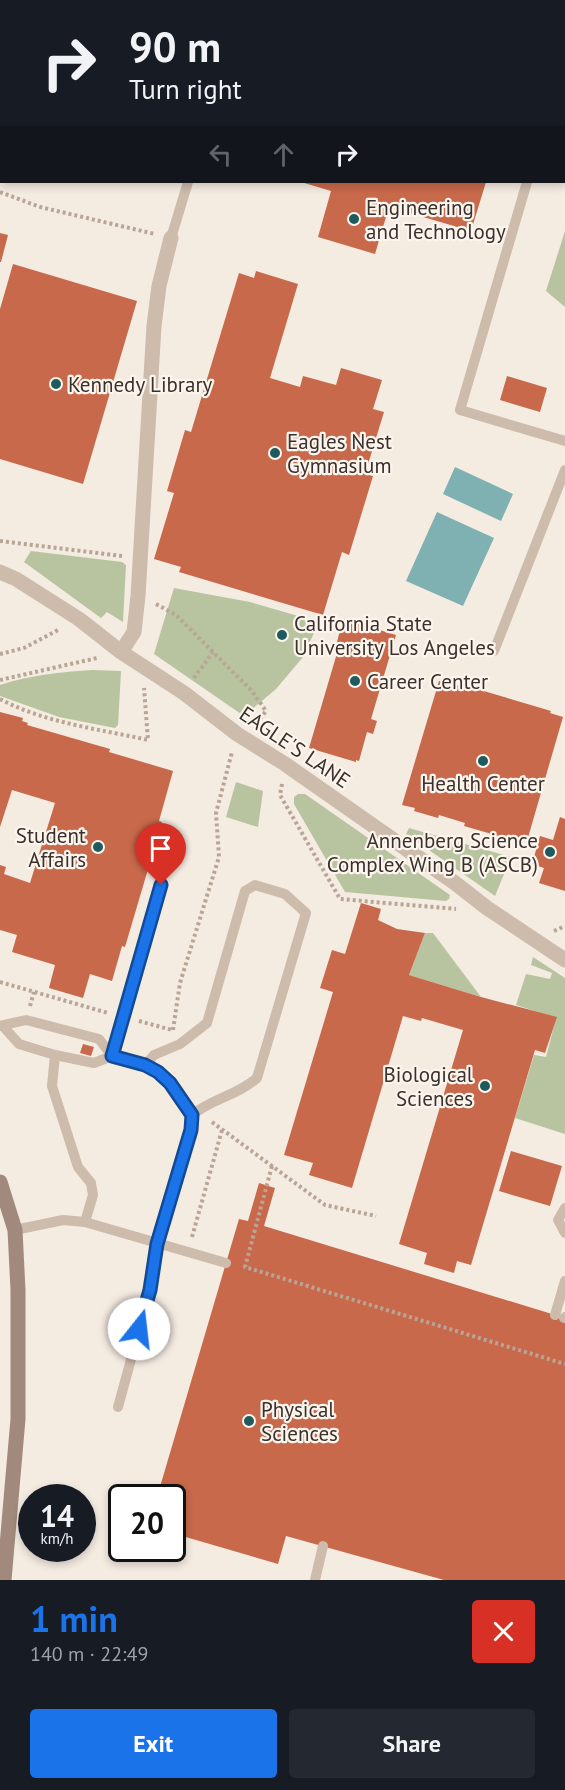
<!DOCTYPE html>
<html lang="en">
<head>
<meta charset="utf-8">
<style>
	body { margin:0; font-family:"PT Sans",sans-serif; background:#242831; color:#f1f3f6; height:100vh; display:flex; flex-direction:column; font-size:22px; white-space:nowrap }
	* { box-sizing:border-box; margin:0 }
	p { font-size:20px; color:#9ea1a6 }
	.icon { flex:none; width:33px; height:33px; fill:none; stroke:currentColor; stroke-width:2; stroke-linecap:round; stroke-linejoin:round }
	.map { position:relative; height:1580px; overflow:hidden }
	.details { display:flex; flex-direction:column; background:#171b24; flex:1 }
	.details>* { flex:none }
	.guide { position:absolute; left:0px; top:0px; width:566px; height:183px; box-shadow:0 3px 9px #0003; background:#171b24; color:#f1f3f6; overflow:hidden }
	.speed { position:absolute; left:18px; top:1484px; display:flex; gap:12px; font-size:30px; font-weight:700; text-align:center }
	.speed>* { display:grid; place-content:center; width:78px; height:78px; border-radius:50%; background:#171b24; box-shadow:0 3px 9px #0003; line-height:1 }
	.speed small { font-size:15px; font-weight:400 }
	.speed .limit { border:3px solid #111; border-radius:9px; background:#fff; color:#111 }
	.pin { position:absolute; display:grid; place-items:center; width:51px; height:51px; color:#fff; margin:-62px -26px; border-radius:50% 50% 50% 0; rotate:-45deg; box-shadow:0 0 6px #0007 }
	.pin .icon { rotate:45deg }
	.me { position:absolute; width:66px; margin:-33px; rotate:16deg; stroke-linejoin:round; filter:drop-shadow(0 0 4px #0008) }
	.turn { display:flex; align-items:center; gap:21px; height:126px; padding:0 30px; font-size:27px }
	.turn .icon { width:78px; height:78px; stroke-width:2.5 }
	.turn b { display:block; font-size:42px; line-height:51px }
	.lanes { display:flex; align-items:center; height:57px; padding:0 30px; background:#0003; justify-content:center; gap:30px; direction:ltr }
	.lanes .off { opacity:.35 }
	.round { display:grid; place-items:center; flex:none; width:63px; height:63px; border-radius:6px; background:#242831 }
	.head { display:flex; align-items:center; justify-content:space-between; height:102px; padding:0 30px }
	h1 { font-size:36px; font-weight:800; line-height:45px; color:#1a73e8 }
	.cta { display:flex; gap:12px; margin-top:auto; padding:12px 30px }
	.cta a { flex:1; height:69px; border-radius:6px; background:#1a73e8; color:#fff; font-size:24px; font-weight:800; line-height:69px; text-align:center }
	.cta a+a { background:#242831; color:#f1f3f6 }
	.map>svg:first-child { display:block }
</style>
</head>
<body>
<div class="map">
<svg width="565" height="1580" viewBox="0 0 565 1580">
	<rect width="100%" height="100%" fill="#f4ebe1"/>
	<!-- green -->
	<path fill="#b8c4a0" d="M565,231v76l-19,-16z
		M31,551l91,11 4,3 -3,57 -16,-10 -6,6 -77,-56z
		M174,588l76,14 69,20 -16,35 -27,32 -32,27 -90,-62z
		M93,670l28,1 -3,54 -3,3 -56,-11 -59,-21v-11c30,-10 61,-13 93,-15z
		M236,782l27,9 -5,36 -32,-10z
		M298,794h7l145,101 -1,4 -3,2 -101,-9 -51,-88v-7z
		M409,828l102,29 -16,39 -89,-62z
		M425,933h8l48,64 -72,-22z
		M533,957l32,21v156l-50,-16 19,-63 12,2 10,-39 -40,-13 10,-31 24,5 2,-6 -21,-8z"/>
	<!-- water -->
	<path fill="#7fb0b2" d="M455,467l58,27 -12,27 -58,-27z
		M437,512l57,26 -31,68 -57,-25z"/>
	<!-- building -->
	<path fill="#c8694b" d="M301,182h185l-15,49 -82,-24 -14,47 -57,-17 13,-46z
		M0,233l8,2 -7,27h-1z
		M13,264l124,37 -54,183 -83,-25v-150z
		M256,271l42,13 -28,94 30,9 3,-11 33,9 5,-17 41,12 -9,29 11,3 -19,62 8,2 -24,79 -7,-3 -19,63 -144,-43 2,-5 -27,-8 20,-66 -7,-2 18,-61 6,2 48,-159 15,5z
		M507,376l40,12 -7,24 -40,-12z
		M343,619l53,16 -25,84 6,2 -4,13 -6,-2 -8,29 -3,-1v2l-47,-14 31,-105 -3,-1z
		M439,681l37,8v3l1,-3 74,22 -1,2 13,4 -36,124 -13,-4 -1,3 -49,-14 1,-3 -26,-8 -1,3 -24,-7 1,-3 -13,-3z
		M0,712l23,6 -1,3 6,2 -1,2 83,24 -1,3 64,19 -14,50 3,1 -37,125 -3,-1 -10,35 -22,-7 -7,24 -34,-10 6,-23 -43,-13 5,-17 -17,-5v-65l6,2 -2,7 26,9 25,-80 -43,-13 -12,37z
		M560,817l5,2v72l-26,-8 5,-15 -12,-4 8,-28 13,4z
		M361,903l20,6 -3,11 19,9 28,4 -16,42 72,22 76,20 -12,36 -10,-3 -64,215 -14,-4 -3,12 -30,-9 3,-11 -28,-9 64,-214 -41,-12 -1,3 -18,-5 -51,172 -43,-13 4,-12 -29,-8 49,-163 -13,-4 12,-38 13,4z
		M83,1044l11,3 -3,9 -11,-3z
		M511,1151l51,15 -12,40 -51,-15z
		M259,1183l16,5 -11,38 301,92v262h-121l-158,-44 -8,28 -106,-31v-36h-15l82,-278 9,2z"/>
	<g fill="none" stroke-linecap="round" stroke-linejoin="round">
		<!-- path -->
		<path stroke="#b9a596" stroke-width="4" stroke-dasharray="3 3" stroke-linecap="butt" d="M0,192l40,15 115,27
			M0,541l122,15
			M156,604l20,11 76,76 14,20 -11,14
			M0,654l24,-6 36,-19
			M194,678l19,-26
			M0,680l97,-22
			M0,699c45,24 99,30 148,41l-4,-52
			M282,784l-2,11 60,104 116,10
			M554,931l11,-5
			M0,982l108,31
			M30,1006l4,-14
			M139,1021l33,9
			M173,1030l7,-47 39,-126 -3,-44 16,-61
			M212,1122l113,83 51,11
			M272,1166l-27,101 320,97
			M192,1237l30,-107"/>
		<!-- lane -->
		<path stroke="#cdbbac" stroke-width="10" d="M240,2v-2
			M564,58l1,-3
			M527,182l-67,228 105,31
			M171,238l17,-56
			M494,651l71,-181
			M0,1026l26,-6 73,19 13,17
			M3,1026l16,18 36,11 39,8 18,-7 33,9 13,7 12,11 22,32 -1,14 -34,114 -7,47 -32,117
			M55,1055l-3,31 26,81 13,16 2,12 -8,27
			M112,1056l49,-171
			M145,1065l9,-10 26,-11 27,-21 38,-132 10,-6 30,9 21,19 -49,165c-19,17 -46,21 -65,37
			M565,1208l-7,12 7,13
			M15,1230l48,-10 22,2 141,41
			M555,1315l10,-34
			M564,1318l1,-1
			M315,1580l8,-34"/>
		<!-- street -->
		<path stroke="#cdbbac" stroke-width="15" d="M0,572l16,7 63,40 42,33 63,41 53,41 48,30 170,119 32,25 78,52
			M121,652l13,-20 4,-36 16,-270 5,-40 12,-48"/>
		<!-- secondary -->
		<path stroke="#a18a7d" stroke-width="15" d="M0,1182l15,48 3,60v129l-14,161"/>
	</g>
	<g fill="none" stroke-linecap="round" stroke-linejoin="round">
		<!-- route casing -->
		<g stroke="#114b97" stroke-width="15">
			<path id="route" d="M139,1329l11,-39 7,-46 34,-114 1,-15 -22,-32 -12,-11 -13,-7 -33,-9 49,-171"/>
		</g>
		<!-- route -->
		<use href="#route" stroke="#1a73e8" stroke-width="10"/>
	</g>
	<!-- markers -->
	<g fill="#1f5a5e" stroke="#fbf5ee" stroke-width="2">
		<circle cx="354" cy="219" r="6"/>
		<circle cx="56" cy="384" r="6"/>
		<circle cx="275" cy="453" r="6"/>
		<circle cx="282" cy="635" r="6"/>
		<circle cx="355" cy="681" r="6"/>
		<circle cx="483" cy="761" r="6"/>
		<circle cx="98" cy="847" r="6"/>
		<circle cx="550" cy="852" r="6"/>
		<circle cx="485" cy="1086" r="6"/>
		<circle cx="249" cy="1421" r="6"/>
	</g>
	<g text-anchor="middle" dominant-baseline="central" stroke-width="4.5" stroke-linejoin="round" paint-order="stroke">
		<!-- poi labels -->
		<g font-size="21" fill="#3b302b" stroke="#fbf5ee" text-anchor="start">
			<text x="366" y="207">Engineering<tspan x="366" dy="24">and Technology</tspan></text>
			<text x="68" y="384">Kennedy Library</text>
			<text x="287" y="441">Eagles Nest<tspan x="287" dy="24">Gymnasium</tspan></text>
			<text x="294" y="623">California State<tspan x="294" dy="24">University Los Angeles</tspan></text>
			<text x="367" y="681">Career Center</text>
			<text x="483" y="783" text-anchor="middle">Health Center</text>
			<text x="86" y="835" text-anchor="end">Student<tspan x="86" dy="24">Affairs</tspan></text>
			<text x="538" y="840" text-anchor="end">Annenberg Science<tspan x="538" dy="24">Complex Wing B (ASCB)</tspan></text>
			<text x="473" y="1074" text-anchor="end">Biological<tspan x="473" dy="24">Sciences</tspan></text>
			<text x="261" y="1409">Physical<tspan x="261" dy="24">Sciences</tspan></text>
		</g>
		<!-- street labels -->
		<g font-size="21" fill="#3b302b" stroke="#fbf5ee">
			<text transform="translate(295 747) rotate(34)">EAGLE'S LANE</text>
		</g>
	</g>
</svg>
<div class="speed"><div>14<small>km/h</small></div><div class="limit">20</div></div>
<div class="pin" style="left:161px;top:885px;background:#d93025"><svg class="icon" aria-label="arrive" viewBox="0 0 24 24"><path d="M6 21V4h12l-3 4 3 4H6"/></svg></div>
<svg class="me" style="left:139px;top:1329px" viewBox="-20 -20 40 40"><circle r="19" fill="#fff"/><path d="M0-13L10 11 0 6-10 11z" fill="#1a73e8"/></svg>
<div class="guide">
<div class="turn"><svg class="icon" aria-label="right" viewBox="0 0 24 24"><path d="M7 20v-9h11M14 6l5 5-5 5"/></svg><div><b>90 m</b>Turn right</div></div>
<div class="lanes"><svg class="icon off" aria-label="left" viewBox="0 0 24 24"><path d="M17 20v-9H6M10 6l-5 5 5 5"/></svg><svg class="icon off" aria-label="ahead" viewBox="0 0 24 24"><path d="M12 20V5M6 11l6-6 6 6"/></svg><svg class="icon" aria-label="right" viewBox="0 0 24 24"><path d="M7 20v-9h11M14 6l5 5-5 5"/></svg></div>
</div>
</div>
<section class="details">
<div class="head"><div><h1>1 min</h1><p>140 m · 22:49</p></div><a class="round" style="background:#d93025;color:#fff"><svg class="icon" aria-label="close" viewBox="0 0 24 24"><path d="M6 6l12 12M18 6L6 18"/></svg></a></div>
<div class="cta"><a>Exit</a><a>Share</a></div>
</section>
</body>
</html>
